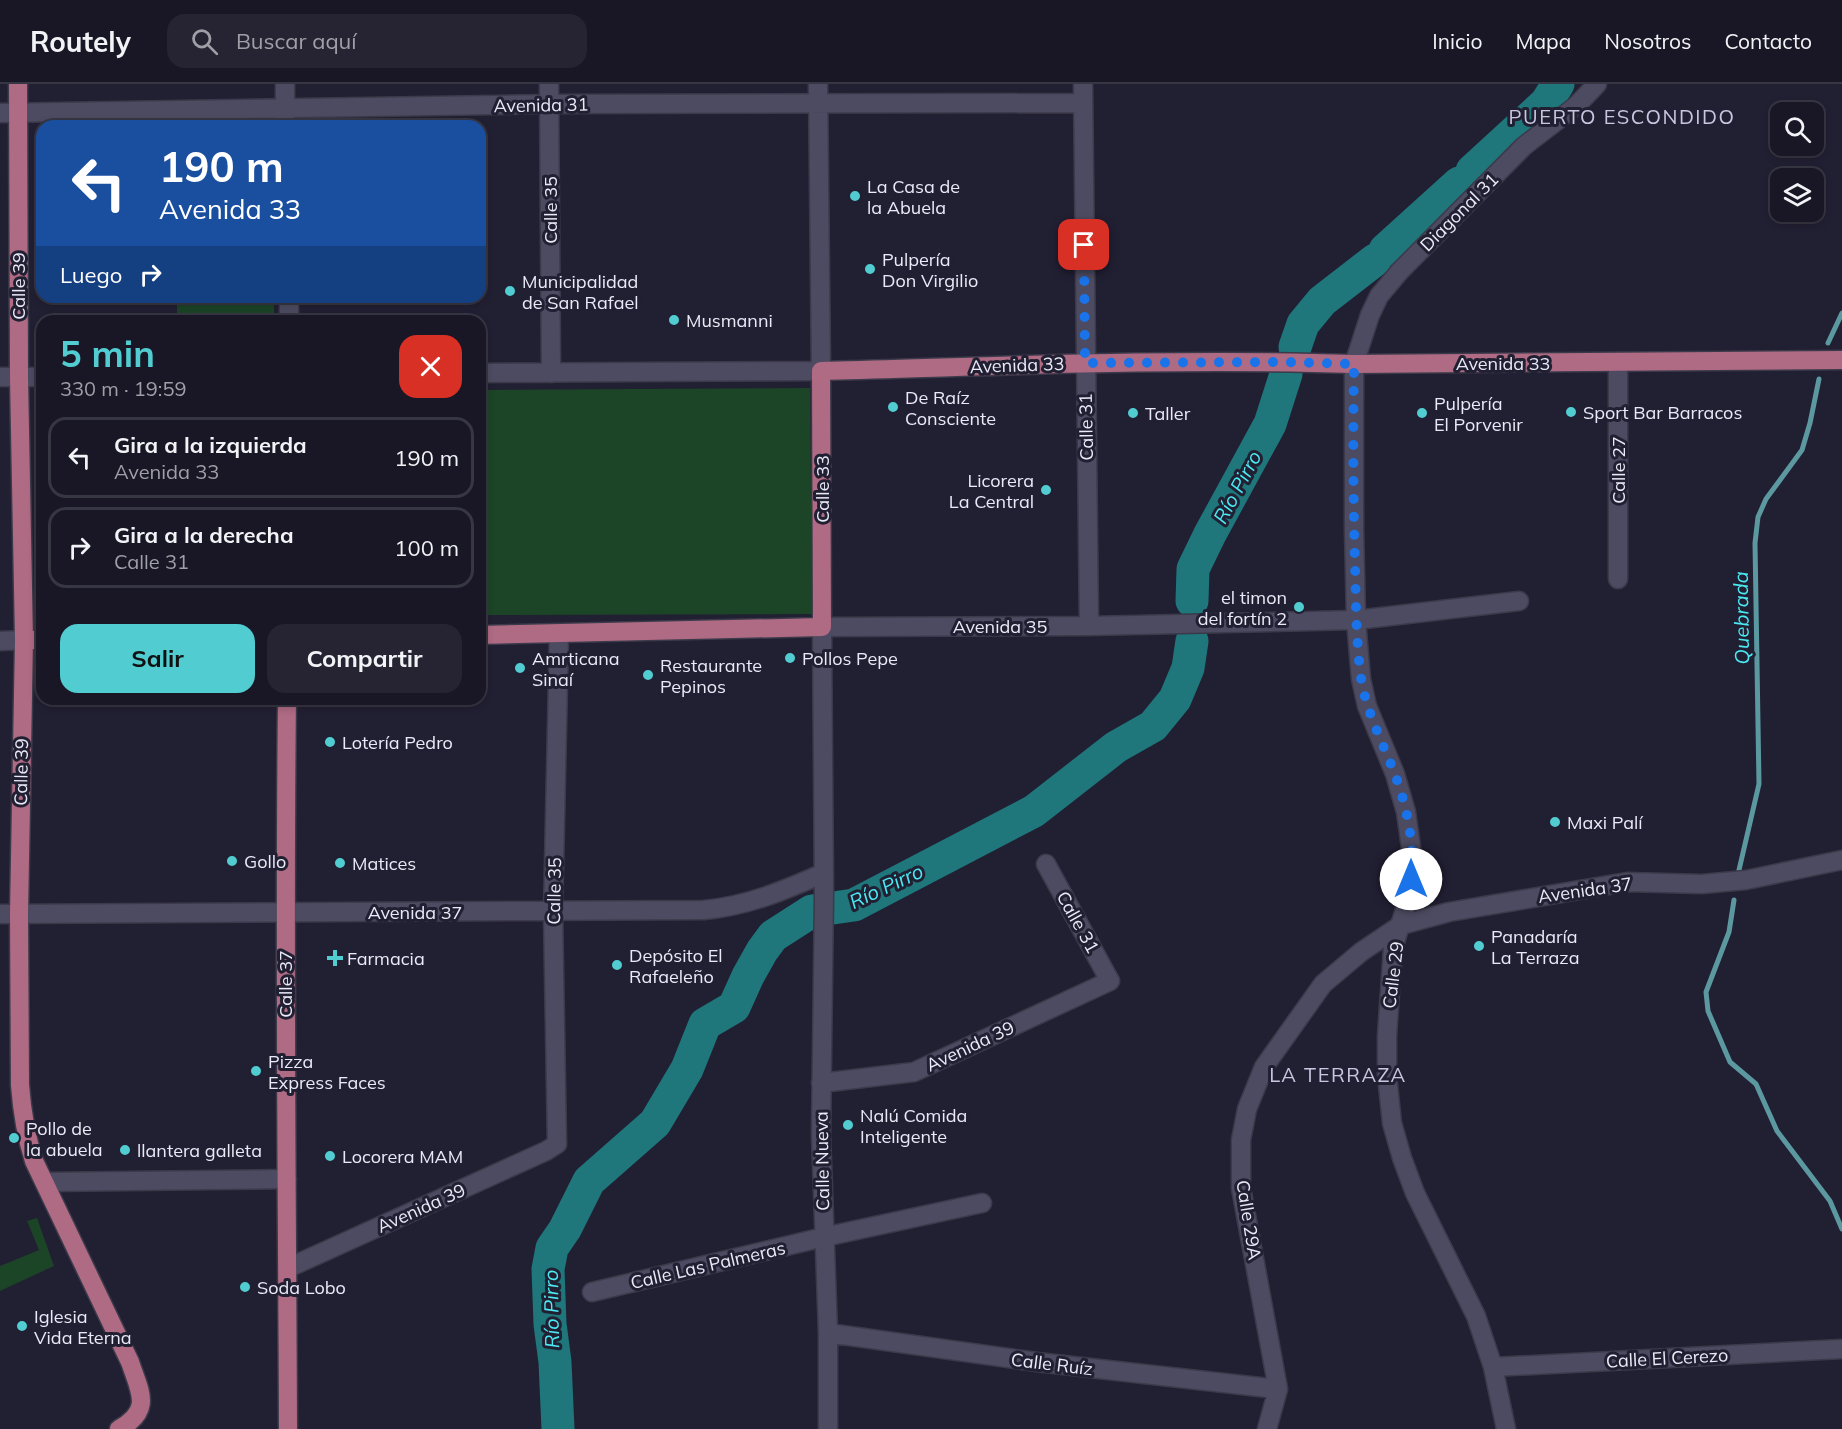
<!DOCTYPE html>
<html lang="es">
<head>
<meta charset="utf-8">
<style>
	body { margin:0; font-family:Mulish,sans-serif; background:#262432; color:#f1f3f6; height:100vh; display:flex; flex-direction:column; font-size:22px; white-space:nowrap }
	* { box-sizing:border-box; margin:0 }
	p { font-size:20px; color:#9f9fa7 }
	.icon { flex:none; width:33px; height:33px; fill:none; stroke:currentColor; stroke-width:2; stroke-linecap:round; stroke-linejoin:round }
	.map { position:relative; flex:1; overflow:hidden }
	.details { position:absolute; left:36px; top:231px; width:450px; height:390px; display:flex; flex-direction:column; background:#191726; border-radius:18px; box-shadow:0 3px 9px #0003,0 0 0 2px #373643 }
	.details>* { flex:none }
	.guide { position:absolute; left:36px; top:36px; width:450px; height:183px; border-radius:18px; box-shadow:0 3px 9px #0003,0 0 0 2px #373643; background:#1a4fa0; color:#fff; overflow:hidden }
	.controls { position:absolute; left:1770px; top:18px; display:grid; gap:12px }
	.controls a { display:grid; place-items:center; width:54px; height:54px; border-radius:12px; background:#191726; box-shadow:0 3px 9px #0003,0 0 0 2px #373643; font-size:30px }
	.pin { position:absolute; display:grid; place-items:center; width:51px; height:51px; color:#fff; margin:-26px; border-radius:12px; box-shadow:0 3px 9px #0006 }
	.me { position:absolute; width:66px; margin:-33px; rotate:0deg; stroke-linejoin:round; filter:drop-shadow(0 0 4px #0008) }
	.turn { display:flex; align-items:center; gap:21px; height:126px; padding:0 24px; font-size:27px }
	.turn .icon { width:78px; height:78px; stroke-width:2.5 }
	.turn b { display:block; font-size:42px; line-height:51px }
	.then { display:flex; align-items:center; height:57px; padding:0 24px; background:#0003; gap:12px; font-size:22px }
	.round { display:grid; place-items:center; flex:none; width:63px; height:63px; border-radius:18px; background:#262432 }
	.head { display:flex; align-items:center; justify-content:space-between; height:102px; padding:0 24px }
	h1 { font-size:36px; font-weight:700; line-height:45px; color:#51ccd1 }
	.cta { display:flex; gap:12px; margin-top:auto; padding:12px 24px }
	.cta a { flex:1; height:69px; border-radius:18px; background:#51ccd1; color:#111; font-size:24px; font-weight:700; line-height:69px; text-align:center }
	.cta a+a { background:#262432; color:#f1f3f6 }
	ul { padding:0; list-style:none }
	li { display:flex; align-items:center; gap:18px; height:81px; margin:0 12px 9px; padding:0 12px; border:3px solid #373643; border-radius:18px }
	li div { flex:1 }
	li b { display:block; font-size:22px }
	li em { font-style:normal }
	header { display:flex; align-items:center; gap:36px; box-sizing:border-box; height:84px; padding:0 30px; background:#191726; border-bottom:2px solid #373643 }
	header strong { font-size:28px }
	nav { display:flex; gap:33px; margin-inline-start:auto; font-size:21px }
	.search { width:420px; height:54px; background:#262432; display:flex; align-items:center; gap:15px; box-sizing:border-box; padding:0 21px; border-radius:18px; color:#9f9fa7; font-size:22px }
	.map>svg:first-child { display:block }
</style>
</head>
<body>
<header>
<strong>Routely</strong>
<div class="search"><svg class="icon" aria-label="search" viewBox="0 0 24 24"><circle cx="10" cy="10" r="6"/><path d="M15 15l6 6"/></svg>Buscar aquí</div>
<nav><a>Inicio</a><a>Mapa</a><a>Nosotros</a><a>Contacto</a></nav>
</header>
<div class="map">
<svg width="1842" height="1345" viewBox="0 0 1842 1345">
	<rect width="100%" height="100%" fill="#211f32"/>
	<!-- green -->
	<path fill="#1c4427" d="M177,213h97v24h-97z
		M810,304l2,226 -332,1v-225z
		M37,1134l17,48 -54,25v-25l39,-16 -12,-29z"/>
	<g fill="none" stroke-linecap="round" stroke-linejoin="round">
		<!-- stream -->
		<path stroke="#5c98a0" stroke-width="5" d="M1828,259l14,-30
			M1739,786l20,-86 -4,-241 3,-26 8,-18 36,-49 8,-27 9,-44
			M1734,816l-5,32 -23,60 2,19 22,51 26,22 21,47 53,70 12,28"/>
		<!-- river -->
		<path stroke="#1f767b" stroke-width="33" d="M1472,87l74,-68 12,-19
			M1385,166l74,-67
			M1295,263l8,-23 19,-23 53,-41
			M1192,517l1,-32 17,-35 60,-110 16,-50
			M558,1345l-3,-67 -5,-38 -2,-55 4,-21 13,-19 24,-48 66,-58 32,-54 18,-45 29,-17 14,-31 14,-25 11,-15 39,-25 42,-6 180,-94 82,-64 37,-21 22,-27 13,-31 4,-27"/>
		<!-- minor casing -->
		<g stroke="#3c3a4a" stroke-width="21">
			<path id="minor" d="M285,0v42
				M549,0l2,289
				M1083,0l6,542
				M0,29l549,-9 534,-1
				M289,213v24
				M1618,278v217
				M480,289l341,-2 -3,-287
				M0,293h42
				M0,557l24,-1
				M0,830l704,-4c44,-4 81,-20 120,-37
				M821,999l93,-11 196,-91 -64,-117
				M45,1098l242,-3
				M288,1184l258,-117 11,-7 -4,-232 6,-278
				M592,1208l232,-55 158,-34
				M828,1249l209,29 241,27
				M1493,1283l349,-18
				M828,1345v-96l-7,-198 3,-241 -2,-267 267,-1 267,-6 163,-19
				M1267,1345l11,-40 -37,-201v-48l6,-31 17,-42 59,-83 38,-32 40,-27 48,-13 178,-30 75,2 44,-4 96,-20
				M1506,1345l-13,-62 -17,-51 -61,-123 -13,-35 -10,-35 -5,-47v-40l6,-88 16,-51 4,-35 -7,-50 -11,-38 -28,-68 -6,-27 -5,-59 -2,-91v-165l16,-49 9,-19 21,-25 124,-125 52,-40 21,-22"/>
		</g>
		<!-- major casing -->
		<g stroke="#3c3a4a" stroke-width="21">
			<path id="major" d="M18,0l1,293 5,263 -5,274 1,171c2,27 6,51 14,76l96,201c10,30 23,48 -11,67
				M480,551l342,-8 -1,-256c178,-5 356,-13 533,-7l488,-4
				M24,556h18
				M287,615c-3,243 0,487 1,730"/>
		</g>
		<!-- minor -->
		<use href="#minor" stroke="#4c4b61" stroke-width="18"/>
		<!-- major -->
		<use href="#major" stroke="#ae6b83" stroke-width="18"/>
	</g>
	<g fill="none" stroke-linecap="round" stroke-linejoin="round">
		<!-- route -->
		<path stroke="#1a73e8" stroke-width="10" stroke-dasharray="0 18" d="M1084,161l1,118 197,-1 72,2c-1,67 -1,133 1,200 1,38 1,76 6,114 5,33 21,63 33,94 13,34 21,72 17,107"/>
	</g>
	<!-- markers -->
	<g fill="#51ccd1" stroke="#211f32" stroke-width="2">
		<circle cx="855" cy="112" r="6"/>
		<circle cx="870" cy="185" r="6"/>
		<circle cx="510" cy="207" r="6"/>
		<circle cx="674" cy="236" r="6"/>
		<circle cx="893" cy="323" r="6"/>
		<circle cx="1571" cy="328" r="6"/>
		<circle cx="1133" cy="329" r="6"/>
		<circle cx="1422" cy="329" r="6"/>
		<circle cx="1046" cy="406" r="6"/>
		<circle cx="1299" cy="523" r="6"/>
		<circle cx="790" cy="574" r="6"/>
		<circle cx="520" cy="584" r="6"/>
		<circle cx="648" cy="591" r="6"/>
		<circle cx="330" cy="658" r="6"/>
		<circle cx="1555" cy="738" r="6"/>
		<circle cx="232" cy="777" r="6"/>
		<circle cx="340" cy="779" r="6"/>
		<circle cx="1479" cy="862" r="6"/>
		<path d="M332 865h6v6h6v6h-6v6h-6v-6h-6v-6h6z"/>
		<circle cx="617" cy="881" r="6"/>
		<circle cx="256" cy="987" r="6"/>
		<circle cx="848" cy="1041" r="6"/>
		<circle cx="14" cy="1054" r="6"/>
		<circle cx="125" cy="1066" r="6"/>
		<circle cx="330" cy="1072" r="6"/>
		<circle cx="245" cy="1203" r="6"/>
		<circle cx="22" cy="1242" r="6"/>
	</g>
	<g text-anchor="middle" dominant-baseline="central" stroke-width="6" stroke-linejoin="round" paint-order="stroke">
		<!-- street labels -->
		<g font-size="18" fill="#eae9f7" stroke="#211f32">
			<text transform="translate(541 21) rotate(-1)">Avenida 31</text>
			<text transform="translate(550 126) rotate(-90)">Calle 35</text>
			<text transform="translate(1459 128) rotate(-45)">Diagonal 31</text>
			<text transform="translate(18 202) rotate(-90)">Calle 39</text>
			<text x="1503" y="279">Avenida 33</text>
			<text transform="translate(1017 281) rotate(-2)">Avenida 33</text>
			<text transform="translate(1086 343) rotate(-91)">Calle 31</text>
			<text transform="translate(1618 386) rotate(-90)">Calle 27</text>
			<text transform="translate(822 405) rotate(-90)">Calle 33</text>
			<text x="1000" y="542">Avenida 35</text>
			<text transform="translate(21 688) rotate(-89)">Calle 39</text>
			<text transform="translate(1585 806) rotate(-8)">Avenida 37</text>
			<text transform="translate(554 807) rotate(-89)">Calle 35</text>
			<text x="415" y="828">Avenida 37</text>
			<text transform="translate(1078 838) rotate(61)">Calle 31</text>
			<text transform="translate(1393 891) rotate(-83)">Calle 29</text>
			<text transform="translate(285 900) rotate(-90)">Calle 37</text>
			<text transform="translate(970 962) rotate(-25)">Avenida 39</text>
			<text transform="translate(822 1077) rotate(-91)">Calle Nueva</text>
			<text transform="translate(421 1124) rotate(-24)">Avenida 39</text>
			<text transform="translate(1249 1136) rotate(81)">Calle 29A</text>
			<text transform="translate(708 1181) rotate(-13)">Calle Las Palmeras</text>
			<text transform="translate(1667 1274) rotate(-3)">Calle El Cerezo</text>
			<text transform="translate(1052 1280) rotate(7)">Calle Ruíz</text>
		</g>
		<!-- poi labels -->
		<g font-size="18" fill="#eae9f7" stroke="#211f32" text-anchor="start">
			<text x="867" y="102">La Casa de<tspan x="867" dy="21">la Abuela</tspan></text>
			<text x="882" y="175">Pulpería<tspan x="882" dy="21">Don Virgilio</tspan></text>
			<text x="522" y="197">Municipalidad<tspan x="522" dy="21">de San Rafael</tspan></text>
			<text x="686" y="236">Musmanni</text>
			<text x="905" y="313">De Raíz<tspan x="905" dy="21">Consciente</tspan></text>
			<text x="1434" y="319">Pulpería<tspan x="1434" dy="21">El Porvenir</tspan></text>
			<text x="1583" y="328">Sport Bar Barracos</text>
			<text x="1145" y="329">Taller</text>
			<text x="1034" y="396" text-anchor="end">Licorera<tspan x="1034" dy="21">La Central</tspan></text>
			<text x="1287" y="513" text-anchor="end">el timon<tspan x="1287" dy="21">del fortín 2</tspan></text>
			<text x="532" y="574">Amrticana<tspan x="532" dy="21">Sinaí</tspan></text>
			<text x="802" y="574">Pollos Pepe</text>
			<text x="660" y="581">Restaurante<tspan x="660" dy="21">Pepinos</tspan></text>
			<text x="342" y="658">Lotería Pedro</text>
			<text x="1567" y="738">Maxi Palí</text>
			<text x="244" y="777">Gollo</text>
			<text x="352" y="779">Matices</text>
			<text x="1491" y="852">Panadaría<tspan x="1491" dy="21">La Terraza</tspan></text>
			<text x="629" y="871">Depósito El<tspan x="629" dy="21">Rafaeleño</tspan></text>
			<text x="347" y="874">Farmacia</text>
			<text x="268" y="977">Pizza<tspan x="268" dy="21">Express Faces</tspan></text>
			<text x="860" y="1031">Nalú Comida<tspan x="860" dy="21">Inteligente</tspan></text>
			<text x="26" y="1044">Pollo de<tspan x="26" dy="21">la abuela</tspan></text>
			<text x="137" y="1066">llantera galleta</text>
			<text x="342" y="1072">Locorera MAM</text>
			<text x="257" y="1203">Soda Lobo</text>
			<text x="34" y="1232">Iglesia<tspan x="34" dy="21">Vida Eterna</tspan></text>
		</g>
		<!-- neighbourhood labels -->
		<g font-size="20" letter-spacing="1.5" fill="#c8c7e1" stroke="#211f32">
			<text x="1622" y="32">PUERTO ESCONDIDO</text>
			<text x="1338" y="990">LA TERRAZA</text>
		</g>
		<!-- water labels -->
		<g font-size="20" font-style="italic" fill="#4be9f2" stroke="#211f32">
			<text transform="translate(1237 403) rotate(-62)">Río Pirro</text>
			<text transform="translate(1741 534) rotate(-91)">Quebrada</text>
			<text transform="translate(886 802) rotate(-25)">Río Pirro</text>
			<text transform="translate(551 1225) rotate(-91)">Río Pirro</text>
		</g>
	</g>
</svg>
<div class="controls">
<a><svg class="icon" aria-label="search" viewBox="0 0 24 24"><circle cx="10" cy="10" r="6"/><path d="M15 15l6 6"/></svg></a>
<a><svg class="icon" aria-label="layers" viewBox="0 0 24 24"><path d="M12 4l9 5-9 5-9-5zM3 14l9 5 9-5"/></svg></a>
</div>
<div class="pin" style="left:1084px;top:161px;background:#d93025"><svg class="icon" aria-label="arrive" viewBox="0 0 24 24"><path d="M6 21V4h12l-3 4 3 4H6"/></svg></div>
<svg class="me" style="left:1411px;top:795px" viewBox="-20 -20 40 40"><circle r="19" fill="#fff"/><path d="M0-13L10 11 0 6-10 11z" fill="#1a73e8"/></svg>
<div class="guide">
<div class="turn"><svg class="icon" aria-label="left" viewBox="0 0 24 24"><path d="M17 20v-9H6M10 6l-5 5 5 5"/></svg><div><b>190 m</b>Avenida 33</div></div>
<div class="then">Luego<svg class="icon" aria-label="right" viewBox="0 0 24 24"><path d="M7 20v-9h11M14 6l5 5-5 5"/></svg></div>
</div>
<section class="details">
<div class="head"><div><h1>5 min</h1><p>330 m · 19:59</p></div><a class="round" style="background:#d93025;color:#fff"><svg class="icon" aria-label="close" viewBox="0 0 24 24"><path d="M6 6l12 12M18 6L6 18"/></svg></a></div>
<ul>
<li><svg class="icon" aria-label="left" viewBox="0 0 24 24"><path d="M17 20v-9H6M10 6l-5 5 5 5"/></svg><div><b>Gira a la izquierda</b><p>Avenida 33</p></div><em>190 m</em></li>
<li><svg class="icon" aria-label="right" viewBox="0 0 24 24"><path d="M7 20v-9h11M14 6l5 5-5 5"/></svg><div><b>Gira a la derecha</b><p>Calle 31</p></div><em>100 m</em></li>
</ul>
<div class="cta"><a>Salir</a><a>Compartir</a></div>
</section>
</div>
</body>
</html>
